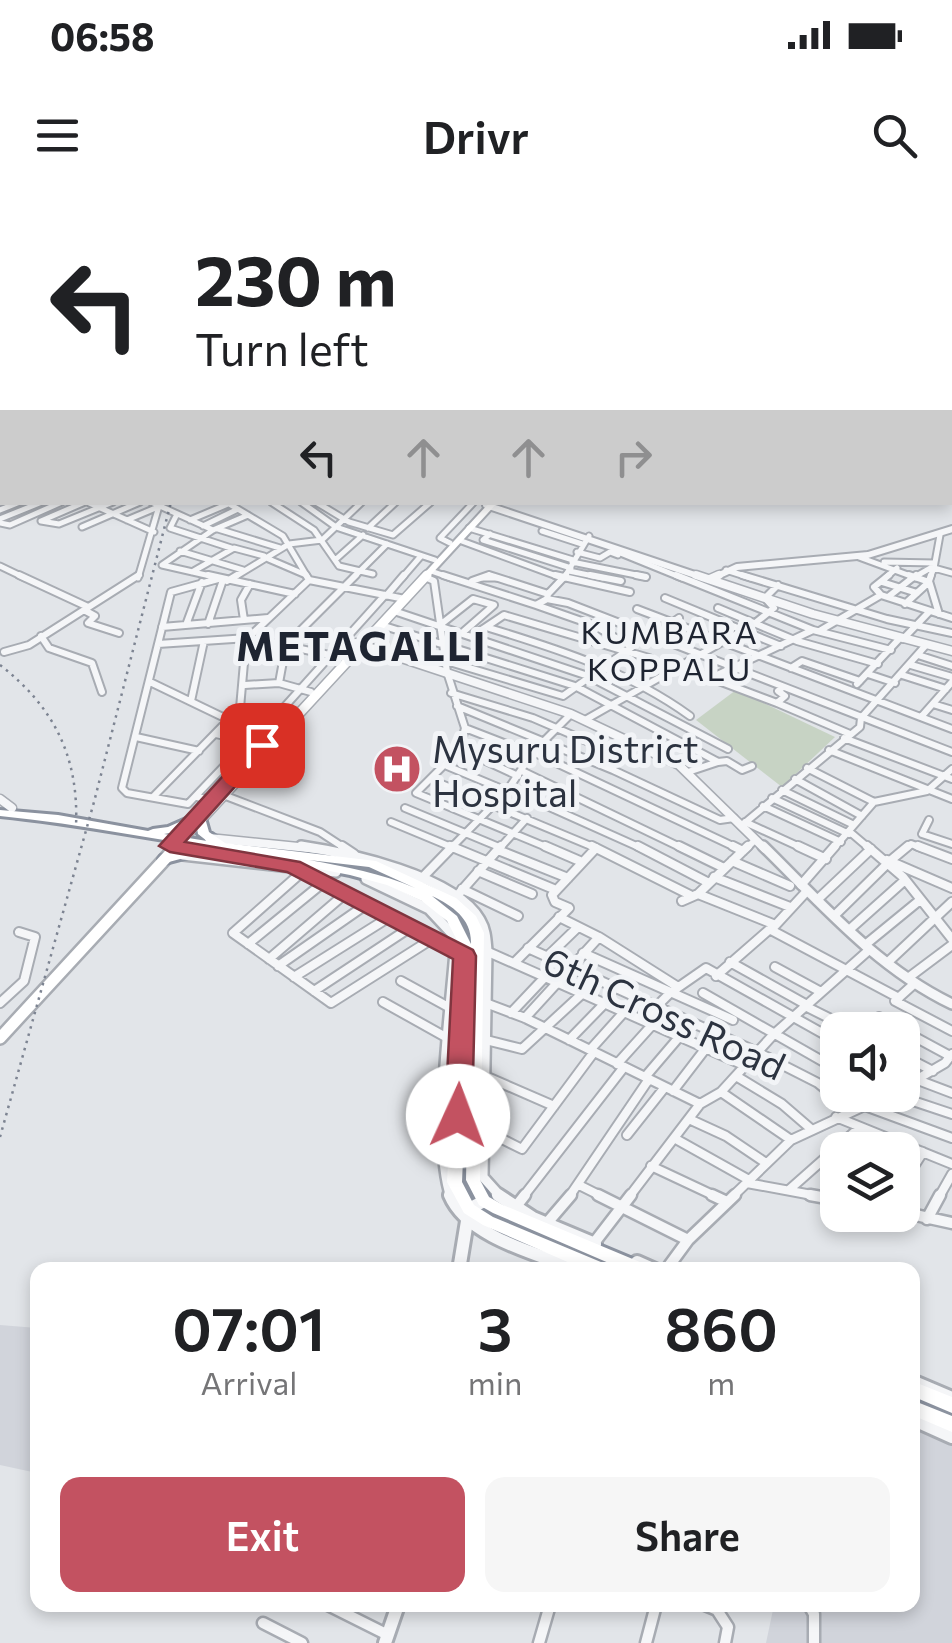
<!DOCTYPE html>
<html lang="en">
<head>
<meta charset="utf-8">
<style>
	body { margin:0; font-family:Commissioner,sans-serif; background:#f6f6f6; color:#202124; height:100vh; display:flex; flex-direction:column; font-size:38px; white-space:nowrap }
	* { box-sizing:border-box; margin:0 }
	p { font-size:32px; color:#757577 }
	.icon { flex:none; width:55px; height:55px; fill:none; stroke:currentColor; stroke-width:2; stroke-linecap:round; stroke-linejoin:round }
	.map { position:relative; flex:1; overflow:hidden }
	.side { position:absolute; left:30px; top:1062px; width:890px; height:350px; display:flex; flex-direction:column; background:#fff; border-radius:20px; box-shadow:0 5px 15px #0003 }
	.side>* { flex:none }
	.hud { position:absolute; left:0px; top:0px; width:952px; height:305px; box-shadow:0 5px 15px #0003; background:#fff; color:#202124; overflow:hidden }
	.fabs { position:absolute; left:820px; top:812px; display:grid; gap:20px }
	.fabs a { display:grid; place-items:center; width:100px; height:100px; border-radius:20px; background:#fff; box-shadow:0 5px 15px #0003; font-size:50px }
	.pin { position:absolute; display:grid; place-items:center; width:85px; height:85px; color:#fff; margin:-42px; border-radius:20px; box-shadow:0 5px 15px #0006 }
	.me { position:absolute; width:110px; margin:-55px; rotate:2deg; stroke-linejoin:round; filter:drop-shadow(0 0 8px #0008) }
	.turn { display:flex; align-items:center; gap:35px; height:210px; padding:0 30px; font-size:45px }
	.turn .icon { width:130px; height:130px; stroke-width:2.5 }
	.turn b { display:block; font-size:70px; line-height:85px }
	.lanes { display:flex; align-items:center; height:95px; padding:0 30px; background:#0003; justify-content:center; gap:50px; direction:ltr }
	.lanes .off { opacity:.35 }
	.eta { display:flex; justify-content:space-evenly; align-items:center; height:170px; text-align:center }
	.eta b { font-size:60px; font-weight:600; line-height:70px }
	.cta { display:flex; gap:20px; margin-top:auto; padding:20px 30px }
	.cta a { flex:1; height:115px; border-radius:20px; background:#c35261; color:#fff; font-size:40px; font-weight:600; line-height:115px; text-align:center }
	.cta a+a { background:#f6f6f6; color:#202124 }
	.status { display:flex; justify-content:space-between; align-items:center; height:70px; padding:0 50px; background:#fff; direction:ltr }
	.status svg { height:28px; fill:currentColor }
	header { display:flex; justify-content:space-between; align-items:center; height:130px; padding:0 30px; background:#fff; font-size:45px; font-weight:600 }
	.map>svg:first-child { display:block }
</style>
</head>
<body>
<div class="status"><b>06:58</b><svg viewBox="0 0 49 12"><path d="M0 12V9h3v3zM5 12V6h3v6zM10 12V3h3v9zM15 12V0h3v12zM26 1h20v11H26zM47 4h2v5h-2z"/></svg></div>
<header><svg class="icon" aria-label="menu" viewBox="0 0 24 24"><path d="M4 6h16M4 12h16M4 18h16"/></svg>Drivr<svg class="icon" aria-label="search" viewBox="0 0 24 24"><circle cx="10" cy="10" r="6"/><path d="M15 15l6 6"/></svg></header>
<div class="map">
<svg width="952" height="1443" viewBox="0 0 952 1443">
	<rect width="100%" height="100%" fill="#e2e5e9"/>
	<!-- built -->
	<path fill="#d1d4db" d="M0,1125l37,3v145l-37,-8z
		M913,1225l39,19v199h-186l8,-38h138z"/>
	<!-- green -->
	<path fill="#c7d3c4" d="M736,490l99,47 -53,50 -86,-67z"/>
	<g fill="none" stroke-linecap="round" stroke-linejoin="round">
		<!-- pedestrian casing -->
		<g stroke="#a8acb3" stroke-width="5">
			<path id="pedestrian" d="M934,0l4,2"/>
		</g>
		<!-- minor-far4 casing -->
		<g stroke="#a8acb3" stroke-width="6">
			<path id="minor-far4" d="M353,0l4,2
				M498,0l16,2
				M688,0l19,2
				M762,0l19,2
				M6,2h88
				M274,2l9,-2
				M328,2l6,-2
				M368,2l18,-2
				M408,2l10,-1
				M444,2l17,-2
				M524,2l12,-2
				M722,2l4,-2"/>
		</g>
		<!-- minor-far3 casing -->
		<g stroke="#a8acb3" stroke-width="9">
			<path id="minor-far3" d="M87,302l67,30
				M151,302l62,28
				M226,302l57,34 25,42
				M271,302l43,28 25,36 34,8
				M301,302l35,25 99,33
				M316,302l33,20 44,13 38,-33
				M0,310l20,-8
				M177,314l-7,14 61,20
				M0,319l42,-17
				M127,320l31,-13
				M190,320l38,-16
				M41,321l18,3 54,-22
				M41,321l44,-19
				M0,323l10,2 52,-23
				M203,326l35,-17
				M82,327l58,-25
				M368,328l28,-26
				M469,328l104,32
				M218,329l62,19
				M542,331l40,13
				M490,334l-7,6 88,28
				M940,335l-6,33 18,5
				M459,340l103,38
				M450,343l-10,-5 34,-36
				M613,350l69,28
				M180,351l63,19
				M577,352l23,6 10,-6 8,3
				M264,357l42,18
				M859,357l57,21
				M335,360l28,-25
				M572,362l74,15
				M884,362l51,1
				M0,366l25,12
				M726,370l25,8
				M431,371l20,7
				M569,371l34,7
				M192,372l42,-24 30,8
				M138,378l21,-72
				M219,378l-57,-13 51,-35 35,-15
				M233,378l56,-34 33,-4 40,-38
				M353,378l34,-34
				M402,378l19,-22
				M482,378h15
				M564,378l25,-42
				M885,378l12,-10
				M913,378l21,-12
				M930,378l4,-10"/>
		</g>
		<!-- minor-far2 casing -->
		<g stroke="#a8acb3" stroke-width="10">
			<path id="minor-far2" d="M19,375l69,32
				M208,375l87,19
				M306,375l3,5 96,19
				M443,375l93,30 11,-6 21,4 384,149
				M489,375l59,19 -1,5
				M555,375l75,17
				M590,375l31,6
				M636,375l10,2
				M676,375l137,55 78,20
				M742,375l145,44 65,14
				M931,375l-2,6 10,33
				M425,377l9,4 13,91 18,56 -5,21 -44,44 135,56
				M218,379l-47,13 -49,196 5,5 61,11 59,-62
				M227,381l10,-6
				M472,381l17,-6
				M882,382l35,11
				M548,394l18,-19
				M387,395l17,-20
				M881,395l71,23
				M881,395l-7,-8 15,-12
				M888,397l28,-22
				M665,398l116,48
				M905,404l24,-22 -20,-7
				M718,408l79,33 81,23
				M637,409l315,120
				M84,410l11,6 -7,7 31,10
				M394,411l194,65 140,73
				M244,420l-3,-20 9,-16
				M208,424l15,-44
				M186,425l16,-43
				M381,425l194,61 143,76 -30,10
				M440,425l33,-26 21,6 -32,28
				M162,427l106,-9
				M486,427l18,-12 145,43 24,12
				M821,430l60,-35
				M41,436l8,12 43,15 10,29
				M472,436l14,-9c72,22 142,44 204,89
				M653,436l26,-18
				M903,439l26,-27
				M158,444l90,-6 101,21
				M4,452l25,-7 110,-70
				M918,455l34,11
				M446,461l117,35 69,-49 -39,-22 -57,-20
				M911,465l41,12
				M679,466l98,37
				M791,468l11,-7 58,20
				M868,474l27,9
				M902,475l44,14
				M713,477l100,-47
				M150,482l79,38
				M279,483l7,-38 70,-70
				M857,484l43,-46
				M245,485l34,-2 32,9
				M783,487l-5,4 7,5 -8,7 73,31
				M451,493l82,25 100,43
				M191,501l13,-60
				M933,504l19,6
				M457,506l156,64 107,50 14,-2
				M921,517l31,-35
				M585,520l169,-96 20,-16 -9,-10 13,-13
				M465,528l67,26
				M216,534l46,11
				M136,537l63,14
				M844,538l108,41
				M252,543l133,-148
				M460,549l58,27
				M829,550l123,49
				M533,552l206,97
				M718,562l9,-1 15,9 10,-4
				M447,566l60,25
				M807,568l67,34
				M522,571l162,78
				M795,579l67,37
				M432,580l166,69
				M509,589l134,60
				M782,590l72,35
				M218,593l102,39 26,17
				M153,597l87,-89 6,-68 63,-60
				M197,597l15,3
				M772,598l77,36
				M763,606l78,36
				M405,608l94,39
				M929,620l-7,14 30,10
				M391,622l65,27
				M745,622l59,27
				M741,626l119,-99 1,-9 65,-73
				M850,632l20,17
				M450,649l57,-58 26,-39 38,-38
				M499,649l28,-31
				M746,649l9,-9
				M833,649l41,-47 53,-11 25,-22
				M905,649l6,-5 13,5"/>
		</g>
		<!-- minor-far1 casing -->
		<g stroke="#a8acb3" stroke-width="12">
			<path id="minor-far1" d="M342,646l12,8
				M450,646l106,44
				M545,646l37,16
				M592,646l98,49
				M638,646l71,37
				M679,646l45,22
				M733,646l10,5
				M798,646l28,13
				M867,646l36,31 49,62
				M918,646l34,13
				M498,650l70,28
				M887,660l65,28
				M732,661l58,25
				M890,661l18,-15
				M300,671l156,81
				M478,671l54,23
				M302,672l-69,61 98,70 101,-64
				M714,677l76,30
				M421,679l32,-33
				M801,685l34,-39
				M462,689l56,27
				M807,691l-36,39 128,68
				M698,694l75,30
				M455,698l46,-52
				M817,700l54,-51
				M682,701l16,-7 50,-48
				M834,716l54,-53
				M559,717l40,20 79,50
				M849,730l56,-50
				M248,744l76,-62
				M865,745l55,-45
				M528,748l229,104 61,31 33,27
				M486,751l260,115
				M583,753l150,67
				M548,756l30,-29
				M269,759l77,-66
				M516,761l53,-53 -14,-6 -3,-7 44,-47
				M730,762l77,43
				M887,763l65,-61
				M278,766l89,-62
				M775,767l46,25
				M716,776l55,-48
				M294,777l97,-61
				M908,778l44,-33
				M401,781l51,28
				M915,783l-20,18 57,30
				M314,791l97,-64
				M703,793l135,77
				M383,802l68,38
				M483,802l42,16 175,86
				M0,803l24,-22 11,-44 -16,-5
				M805,806l48,24
				M511,813l36,-38
				M879,817l23,13
				M525,818l74,-81
				M644,819l26,-26 36,-25 132,74
				M902,830l48,26
				M486,840l36,9 62,-57
				M569,840l37,-38
				M590,850l35,-39
				M902,855l31,16
				M617,864l36,-40
				M902,874l50,19
				M485,876l69,30
				M736,876l46,28 29,25
				M645,877l35,-41
				M902,888l43,-25 7,-9
				M673,891l33,-43
				M721,892l70,48
				M895,895l57,19
				M865,906l87,32
				M836,917l116,47
				M689,919l37,17 40,27
				M482,929l40,20 72,-97
				M627,935l38,-48
				M674,938l75,42
				M651,966l66,31
				M747,983l76,14
				M579,985l24,12
				M902,985l21,-33
				M790,989l69,-61
				M523,997l101,-130
				M569,997l80,-118
				M629,997l71,-93 21,-12 52,-57 96,-85
				M732,997l59,-57 97,-45
				M939,997l13,-23"/>
		</g>
		<!-- minor casing -->
		<g stroke="#a8acb3" stroke-width="15">
			<path id="minor" d="M598,995l90,45
				M712,995l15,7
				M810,995l28,5
				M514,1009l11,-14
				M902,1012l50,11
				M927,1019l13,-24
				M547,1023l24,-28
				M594,1043l37,-48
				M666,1070l22,-30 47,-45
				M328,1405l60,30
				M705,1405l12,5 11,17 -3,16
				M809,1405l5,9v29
				M263,1423l39,20
				M539,1443l11,-38
				M646,1443l10,-38"/>
		</g>
		<!-- tertiary-far4 casing -->
		<g stroke="#a8acb3" stroke-width="8">
			<path id="tertiary-far4" d="M107,2l10,-2"/>
		</g>
		<!-- tertiary-far3 casing -->
		<g stroke="#a8acb3" stroke-width="10">
			<path id="tertiary-far3" d="M486,305l218,73
				M713,378l24,-11 131,-12 84,-26"/>
		</g>
		<!-- tertiary-far2 casing -->
		<g stroke="#a8acb3" stroke-width="11">
			<path id="tertiary-far2" d="M696,375l117,39 139,37
				M710,379l9,-4
				M356,443l215,71 108,51 86,84
				M0,599l12,9
				M209,638l109,11"/>
		</g>
		<!-- tertiary-far1 casing -->
		<g stroke="#a8acb3" stroke-width="14">
			<path id="tertiary-far1" d="M301,646c47,7 154,30 179,74 6,10 6,20 7,31l-4,226 18,20
				M763,646c58,57 114,122 189,158
				M183,655l153,17
				M366,679l63,30 27,29c-4,66 -25,202 -5,259"/>
		</g>
		<!-- tertiary casing -->
		<g stroke="#a8acb3" stroke-width="18">
			<path id="tertiary" d="M450,995c18,43 89,59 129,75
				M498,995l35,23 62,26
				M637,1062l18,8
				M459,1070l10,-61 15,-8
				M912,1181l40,17
				M912,1219l40,18
				M385,1443l13,-38"/>
		</g>
		<!-- secondary-far3 casing -->
		<g stroke="#a8acb3" stroke-width="8">
			<path id="secondary-far3" d="M789,2l4,-2"/>
		</g>
		<!-- secondary-far2 casing -->
		<g stroke="#a8acb3" stroke-width="10">
			<path id="secondary-far2" d="M424,378l70,-76"/>
		</g>
		<!-- secondary-far1 casing -->
		<g stroke="#a8acb3" stroke-width="12">
			<path id="secondary-far1" d="M174,649l253,-274"/>
		</g>
		<!-- secondary casing -->
		<g stroke="#a8acb3" stroke-width="16">
			<path id="secondary" d="M0,838l177,-192"/>
		</g>
		<!-- trunk casing -->
		<g stroke="#8b929f" stroke-width="6">
			<path id="trunk" d="M0,610l58,5 90,16 5,-2 15,-2 27,-12 10,3 4,14 16,11 151,18 80,37 20,18 8,17 -4,247 9,17 14,8 144,60 2,5h-24l-132,-57 -14,-8 -13,-25 4,-186 -8,188 12,23 19,12 115,48 2,5h-24l-103,-45 -19,-12 -17,-31 13,-236 -13,-25 -25,-20 -35,-16 -37,-10 -41,-8 -110,-13 -34,9 -4,-1 -2,-3 2,-3 37,-9 47,5c-82,-10 -162,-28 -245,-36zM196,622l2,12 9,7 -43,-7 11,-2zM309,660l60,7 46,21c-34,-15 -69,-21 -106,-28zM432,696c21,10 40,23 39,48l-14,-28z
				M912,1181l40,16v16l-40,-17z
				M912,1200l40,16v16l-40,-17z"/>
		</g>
		<!-- pedestrian -->
		<use href="#pedestrian" stroke="#f5f6f8" stroke-width="2.5"/>
		<!-- minor-far4 -->
		<use href="#minor-far4" stroke="#f5f6f8" stroke-width="4"/>
		<!-- minor-far3 -->
		<use href="#minor-far3" stroke="#f5f6f8" stroke-width="5"/>
		<!-- minor-far2 -->
		<use href="#minor-far2" stroke="#f5f6f8" stroke-width="6"/>
		<!-- minor-far1 -->
		<use href="#minor-far1" stroke="#f5f6f8" stroke-width="8"/>
		<!-- minor -->
		<use href="#minor" stroke="#f5f6f8" stroke-width="10"/>
		<!-- tertiary-far4 -->
		<use href="#tertiary-far4" stroke="#f5f6f8" stroke-width="5"/>
		<!-- tertiary-far3 -->
		<use href="#tertiary-far3" stroke="#f5f6f8" stroke-width="6"/>
		<!-- tertiary-far2 -->
		<use href="#tertiary-far2" stroke="#f5f6f8" stroke-width="8"/>
		<!-- tertiary-far1 -->
		<use href="#tertiary-far1" stroke="#f5f6f8" stroke-width="9"/>
		<!-- tertiary -->
		<use href="#tertiary" stroke="#f5f6f8" stroke-width="12"/>
		<!-- secondary-far3 -->
		<use href="#secondary-far3" stroke="#fff" stroke-width="5"/>
		<!-- secondary-far2 -->
		<use href="#secondary-far2" stroke="#fff" stroke-width="6"/>
		<!-- secondary-far1 -->
		<use href="#secondary-far1" stroke="#fff" stroke-width="9"/>
		<!-- secondary -->
		<use href="#secondary" stroke="#fff" stroke-width="11"/>
		<!-- trunk -->
		<use href="#trunk" fill="#fff" fill-rule="evenodd"/>
		<!-- rail -->
		<path stroke="#7d8492" stroke-width="2.5" stroke-dasharray="2.5 5" stroke-linecap="butt" d="M286,2l9,-2
			M315,2l6,-2
			M0,465c54,42 79,92 76,161
			M0,937l94,-335 77,-300"/>
	</g>
	<!-- route -->
	<path fill="#c35261" stroke="#7f353f" stroke-width="2.5" d="M262,539l7,2v8l-84,93 115,20 173,88 3,6 -4,160 -4,7h-19l-4,-7 8,-157 -166,-87 -117,-20 -11,-6 96,-105z"/>
	<!-- icons -->
	<defs>
		<g id="hospital-disc" transform="scale(2.5)"><circle r="9.5" fill="#c35261" stroke="#f2f4f7"/><path d="M-5-5h3v3.5h4V-5h3V5h-3V1.5h-4V5h-3Z" fill="#fff"/></g>
	</defs>
	<g fill-rule="evenodd">
		<use href="#hospital-disc" x="397" y="569"/>
	</g>
	<g text-anchor="middle" dominant-baseline="central" stroke-width="10" stroke-linejoin="round" paint-order="stroke">
		<!-- far-neighbourhood labels -->
		<g font-size="32" letter-spacing="2.5" fill="#1e2431" stroke="#f2f4f7">
			<text x="670" y="431">KUMBARA<tspan x="670" dy="37">KOPPALU</tspan></text>
		</g>
		<!-- poi labels -->
		<g font-size="38" fill="#2c3340" stroke="#f2f4f7" text-anchor="start">
			<text x="432" y="547">Mysuru District<tspan x="432" dy="44">Hospital</tspan></text>
		</g>
		<!-- street labels -->
		<g font-size="38" fill="#2c3340" stroke="#f2f4f7">
			<text transform="translate(665 812) rotate(25)">6th Cross Road</text>
		</g>
		<!-- far-district labels -->
		<g font-size="40" font-weight="bold" letter-spacing="2.5" fill="#1e2431" stroke="#f2f4f7">
			<text x="362" y="444">METAGALLI</text>
		</g>
	</g>
</svg>
<div class="fabs">
<a><svg class="icon" aria-label="sound" viewBox="0 0 24 24"><path d="M4 9h4l5-4v14l-5-4H4zM17 9q2 3 0 6"/></svg></a>
<a><svg class="icon" aria-label="layers" viewBox="0 0 24 24"><path d="M12 4l9 5-9 5-9-5zM3 14l9 5 9-5"/></svg></a>
</div>
<div class="pin" style="left:262px;top:545px;background:#d93025"><svg class="icon" aria-label="arrive" viewBox="0 0 24 24"><path d="M6 21V4h12l-3 4 3 4H6"/></svg></div>
<svg class="me" style="left:458px;top:916px" viewBox="-20 -20 40 40"><circle r="19" fill="#fff"/><path d="M0-13L10 11 0 6-10 11z" fill="#c35261"/></svg>
<div class="hud">
<div class="turn"><svg class="icon" aria-label="left" viewBox="0 0 24 24"><path d="M17 20v-9H6M10 6l-5 5 5 5"/></svg><div><b>230 m</b>Turn left</div></div>
<div class="lanes"><svg class="icon" aria-label="left" viewBox="0 0 24 24"><path d="M17 20v-9H6M10 6l-5 5 5 5"/></svg><svg class="icon off" aria-label="ahead" viewBox="0 0 24 24"><path d="M12 20V5M6 11l6-6 6 6"/></svg><svg class="icon off" aria-label="ahead" viewBox="0 0 24 24"><path d="M12 20V5M6 11l6-6 6 6"/></svg><svg class="icon off" aria-label="right" viewBox="0 0 24 24"><path d="M7 20v-9h11M14 6l5 5-5 5"/></svg></div>
</div>
<section class="side">
<div class="eta">
<div><b>07:01</b><p>Arrival</p></div>
<div><b>3</b><p>min</p></div>
<div><b>860</b><p>m</p></div>
</div>
<div class="cta"><a>Exit</a><a>Share</a></div>
</section>
</div>
</body>
</html>
